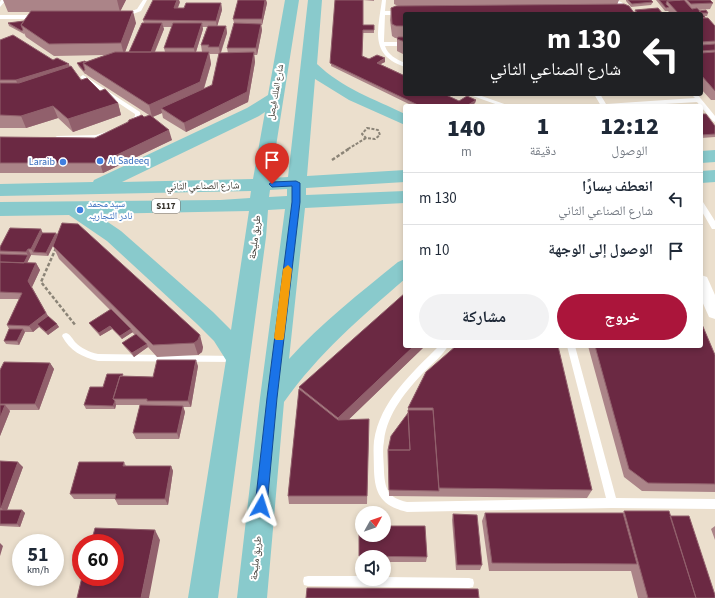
<!DOCTYPE html>
<html lang="ar">
<head>
<meta charset="utf-8">
<style>
	body { margin:0; font-family:"Source Sans 3","Noto Naskh Arabic",sans-serif; background:#f2f2f3; color:#1f2937; direction:rtl; height:100vh; display:flex; flex-direction:column; font-size:15px; white-space:nowrap }
	* { box-sizing:border-box; margin:0 }
	p { font-size:13px; color:#747a83 }
	.icon { flex:none; width:22px; height:22px; fill:none; stroke:currentColor; stroke-width:2; stroke-linecap:round; stroke-linejoin:round }
	.map { position:relative; flex:1; overflow:hidden; direction:ltr }
	.details { position:absolute; left:403px; top:104px; width:300px; height:244px; display:flex; flex-direction:column; background:#fff; border-radius:4px; box-shadow:0 2px 6px #0003; direction:rtl }
	.details>* { flex:none }
	.hud { position:absolute; left:403px; top:12px; width:300px; height:84px; border-radius:4px; box-shadow:0 2px 6px #0003; direction:rtl; background:#202124; color:#fff; overflow:hidden }
	.needle { width:26px; rotate:50deg }
	.fabs { position:absolute; left:355px; top:506px; display:grid; gap:8px }
	.fabs a { display:grid; place-items:center; width:36px; height:36px; border-radius:50%; background:#fff; box-shadow:0 2px 6px #0003; font-size:20px }
	.speed { position:absolute; left:12px; top:534px; display:flex; gap:8px; font-size:20px; font-weight:700; text-align:center }
	.speed>* { display:grid; place-content:center; width:52px; height:52px; border-radius:50%; background:#fff; box-shadow:0 2px 6px #0003; line-height:1 }
	.speed small { font-size:10px; font-weight:400 }
	.speed .limit { border:6px solid #d22; background:#fff; color:#111 }
	.pin { position:absolute; display:grid; place-items:center; width:34px; height:34px; color:#fff; margin:-41px -17px; border-radius:50% 50% 50% 0; rotate:-45deg; box-shadow:0 0 4px #0007 }
	.pin .icon { rotate:45deg }
	.me { position:absolute; width:44px; margin:-22px; rotate:6deg; stroke-linejoin:round; filter:drop-shadow(0 0 3px #0008) }
	.turn { display:flex; align-items:center; gap:14px; height:84px; padding:0 16px; font-size:18px }
	.turn .icon { width:52px; height:52px; stroke-width:2.5 }
	.turn b { display:block; font-size:28px; line-height:34px }
	.eta { display:flex; justify-content:space-evenly; align-items:center; height:68px; text-align:center }
	.eta b { font-size:24px; font-weight:800; line-height:28px }
	.button { display:flex; gap:8px; margin-top:auto; padding:8px 16px }
	.button a { flex:1; height:46px; border-radius:24px; background:#ab153b; color:#fff; font-size:16px; font-weight:800; line-height:46px; text-align:center }
	.button a+a { background:#f2f2f3; color:#1f2937 }
	ul { padding:0; list-style:none }
	li { display:flex; align-items:center; gap:12px; height:52px; padding:0 16px; border-top:1px solid #e0e1e3 }
	li div { flex:1 }
	li b { display:block; font-size:15px }
	li em { font-style:normal }
	.map>svg:first-child { display:block }
</style>
</head>
<body>
<div class="map">
<svg width="715" height="598" viewBox="0 0 715 598">
	<rect width="100%" height="100%" fill="#ebdfcd"/>
	<g fill="none" stroke-linecap="round" stroke-linejoin="round">
		<!-- path-far1 -->
		<path stroke="#8b8477" stroke-width="2" stroke-dasharray="3 1.5" stroke-linecap="butt" d="M367,128l11,2 2,5 -5,4 -9,-1 -4,-4z
			M348,149l18,-11"/>
		<!-- path -->
		<path stroke="#8b8477" stroke-width="2.5" stroke-dasharray="3.5 2" stroke-linecap="butt" d="M332,160l18,-12
			M56,248l-15,34 35,44"/>
		<!-- service -->
		<path fill="#fff" fill-rule="evenodd" d="M1,0h5l-6,7v-5z
			M143,0h4l-6,11 -16,6h-4v-2l16,-6z
			M382,0h4l-1,11h15l3,2 -3,2h-15l-1,25v2h21v4h-20c3,9 11,13 20,17v4c-36,-12 -27,-37 -23,-67z
			M612,0c10,0 15,6 22,14h-6l-6,-7z
			M0,15h38l3,2 -3,2h-38z
			M83,75l57,37v6l-8,6h-4l-1,-1 8,-7v-2l-54,-36 -1,-1z
			M467,94h9l34,12h-9z
			M594,94h6l6,10 89,-6 -4,-4h6l18,22v6l-2,-1 -16,-19 -64,4h-32z
			M109,131l2,1v2l-15,5 -39,1 -3,-2 3,-2 39,-1z
			M701,202h2l12,19v8h-3l-11,-19z
			M66,333c4,1 6,5 9,9 6,6 14,10 23,12l137,2 3,1 1,2 -1,2 -3,1 -137,-1c-16,-4 -28,-10 -36,-25l1,-2z
			M439,346h9c-5,9 -15,17 -23,25 -18,19 -38,42 -41,70 -2,10 0,21 0,31 1,18 5,26 23,30l199,-4 -39,-152h8l41,152 99,1v10l-103,-1 -205,4c-24,-6 -32,-16 -33,-41 0,-10 -1,-20 0,-30 6,-40 38,-68 65,-95z
			M308,576h54v3h22v-2l85,1 4,1 1,4 -1,4 -4,1 -161,-2 -4,-1 -1,-4 1,-4z"/>
		<!-- minor -->
		<path fill="#fff" fill-rule="evenodd" d="M701,275l6,2 8,18v24l-6,-2 -8,-18z"/>
		<!-- primary -->
		<path fill="#89cacc" fill-rule="evenodd" d="M285,0h14l-28,178 17,-1 20,-177h14l-5,64c25,24 57,35 88,50v11l-56,-25 -34,-21 -8,97 98,-6v12l-99,6v7l99,-4v12l-100,5 -16,151c32,-36 71,-66 109,-97l7,-3v20c-44,38 -87,75 -121,123l-17,196h-30l23,-200 25,-189 -17,1 -2,27 -48,361h-30l38,-238 -12,-19 -17,-17 -90,-83 -38,-26 -69,1v-14l220,-2 30,-2 1,-7 -251,5v-12l93,-2 1,-2 153,-72 21,-13zM265,112l-12,67 -131,3 137,-66zM287,189v7l-18,1 1,-7zM249,211l-18,119 -18,-18 -92,-81 -25,-17z
			M715,150v12l-14,1v-12z
			M715,170v12l-14,1v-12z"/>
	</g>
	<!-- wall -->
	<path fill="#ab8488" fill-rule="evenodd" d="M3,0h123l-6,11 16,12 -11,29h4l15,-29 -1,-3 37,-18 -2,6h6l37,-5 1,7 -5,16h9l1,7 -6,20h7l-1,-5 7,-25 -1,-4 5,-19h28l1,3 -5,22h-1l1,5 -5,25h-3l1,7 -7,40 -62,30 -23,-14 -1,-5 -9,4 19,23 -69,33h-103v-36l95,1 54,-23 -62,-40 -1,-1h-1l-6,-7 -2,-4 9,-1 19,-7 -51,1 -28,-19 -2,-4v1l-15,-8 -1,-3 16,-2 7,-9h-23zM163,27h9l-8,21 1,4h-10l9,-23zM202,27h5l-6,18 1,7h-6l7,-23zM209,52v2h10l-7,31 -8,4 7,-25z
		M335,0h39v1l-11,-1v25h11v8h-11l-1,23 7,3 16,3 -5,2 79,37 17,-1 -1,3 -4,3h-58l-82,-40z
		M394,0h225l-2,5 17,8 1,-3 28,4h-258v41l-8,-4v-12l1,-1h-3l-3,-2 -2,-16 1,-12 7,-2 -4,-2z
		M626,0h25l2,2 -2,3 -20,2 -5,-6z
		M656,0h54l3,3 -3,6 -12,1 1,1 9,2 -1,3h-3l11,10v74h-4l-10,-11v-75h-30l-3,-3h-3z
		M0,40l70,27 11,13 19,11 18,12 3,12 -48,17 -15,-14 -32,10h-26z
		M701,114l14,12v11l-14,1z
		M41,229l1,4 15,3 146,111 -1,5 -4,3 -41,2 -9,-10 -14,10 -10,-11 -2,-3 13,-8 -3,-3 -10,7 -10,-10 -12,7 -9,-10 -2,-3 21,-13 -51,-51 -6,-13 1,-3 -6,13 -17,-1 -4,8h9l4,7 -8,17 16,29 11,11 -11,8 -9,-8 -6,5h-8l-6,13 -13,-1 -2,-3 5,-12 -2,-4 12,-26h-19v-48z
		M405,346h20l-77,74 21,-1 -2,85h-78l-1,-8 11,-107v-2z
		M588,346h113l14,9v137l-73,-1 -18,-14z
		M50,363l4,6 -15,41h-30l1,1 -10,25v-66z
		M198,366l-7,41h-8l2,5 -6,27h-43l-3,-6 7,-28h-24l-1,4h-29l-2,-4 19,-18 20,-11 30,1z
		M426,372l166,118 -5,8 -198,-2 -1,-40v-6l20,-37v-5z
		M0,461l23,6 -16,43h15l3,3 -5,14 -20,-1z
		M124,462l2,4h45l2,5 -5,34h-50l-3,-6h-41l-4,-5z
		M624,511l46,5 45,82h-77l-7,-27h-142l-7,-50 3,-8h138z
		M453,514l29,51 -2,5h-24l-4,-50z
		M359,525l68,32 -1,5h-42v-5h-22v4h-3z
		M715,526v14l-4,-11z"/>
	<!-- shaded-wall -->
	<path fill="#91606c" d="M117,0h9l-6,12z
		M177,0h2l1,2 -5,12 -1,-6z
		M265,0h1l1,3 -5,22v-6z
		M221,3l1,7 -5,17 -1,-6z
		M133,11l3,12 -12,32 -3,-12z
		M162,23l2,6 -12,29 -1,-6z
		M202,23l1,6 -8,26 -1,-7z
		M261,24l1,6 -5,25 -1,-7z
		M226,26l1,7 -7,21 -1,-7z
		M209,52l2,12 -9,30 -41,14 1,5 -10,4 -3,-12z
		M254,52l1,10 -7,40 -62,30 -2,-9z
		M385,58v4l-8,4v-3z
		M69,64l4,12 -52,17 -5,-13z
		M476,100l-1,3 -4,3h-3v-1z
		M118,103l3,12 -48,17 -5,-13z
		M53,106l5,12 -32,10 -5,-12z
		M169,130l3,10 -69,33 -3,-10z
		M41,229l3,7 -11,16 -2,-3z
		M56,233l2,3 -10,20 -2,-3z
		M28,249l3,6 -7,14 -2,-3 6,-11 -2,-3z
		M36,263l4,7 -8,17 -4,-6z
		M46,313l4,6 -13,5 2,3 -6,5 -4,-6z
		M57,324l2,3 -11,8 -2,-3z
		M110,326l2,3 -12,7 -1,-3z
		M23,329l2,3 -6,13 -2,-4z
		M131,329l2,3 -11,7 -2,-3z
		M200,335l3,12 -1,5 -4,3 -4,-12z
		M147,344l1,3 -14,10 -2,-4z
		M414,346h11l-86,83 -1,-11z
		M196,360l2,6 -7,41 -3,-6z
		M50,363l4,6 -15,41 -4,-6z
		M115,401l1,4 -1,4 -2,-3z
		M5,405l5,6 -10,25v-18z
		M183,406l2,6 -6,27 -2,-6z
		M18,462l5,5 -17,46 -5,-5z
		M171,466l2,5 -5,34 -3,-6z
		M22,510l3,3 -5,14 -3,-3z
		M155,530l5,10 -11,58h-8z
		M0,543l3,3 -3,10z"/>
	<!-- building -->
	<path fill="#6b2943" stroke="#91606c" d="M153,0h24l-3,8h10l2,-5h35l-5,18 -73,-1z
		M238,0h27l-3,19h-29z
		M335,0h28v25h11v5h-11l-1,26 7,3 8,-4 8,3 -8,5 28,13v18h39l15,7 8,-5 9,4 -8,5 2,1h-50l-90,-43z
		M628,0h23l2,2 -21,2z
		M659,0h21l-13,1 -1,3 3,3 -3,1z
		M684,0l8,9 5,-1 8,9 -4,1v-4h-22l-12,-13z
		M687,0h23l3,3 -22,1z
		M624,4l5,2 6,8h-230v12h-9l-4,-2 -1,-16 5,-2z
		M658,8l5,6h-25l-3,-4z
		M706,10l2,3h-7l-2,-2z
		M31,11h102l-12,32 -72,1 -28,-19z
		M701,18h7l7,8v15l-14,1z
		M24,21l-3,4 2,5 -1,1 -14,-8z
		M142,23h20l-11,29h-22z
		M173,23h29l-8,25h-30z
		M234,23l27,1 -5,24h-29z
		M208,26h18l-7,21h-11l1,-2h-8z
		M13,35l40,25 4,-2 12,6 -53,16h-16v-40z
		M398,37h7v5l-8,-3z
		M715,44v6l-14,1v-6z
		M115,52h94l-9,30 -51,23 -66,-42z
		M254,52l-7,40 -63,31 -23,-15 51,-23 7,-32z
		M715,52v39l-14,-16v-22z
		M85,61l1,1 -3,1 2,7 -1,1 -7,-8z
		M71,66l10,14 6,-2 13,13 5,-2 13,14 -50,16 -15,-13 -32,10 -21,-1v-32h19z
		M701,114h5l9,12v8l-14,1z
		M142,115l2,2 6,-2 19,15 -69,33h-100v-26l95,1 33,-16 1,-2z
		M62,223l16,1 122,111 -2,5 -4,3 -41,2 -100,-99z
		M10,228l31,1 -10,20h-3l-2,3 -26,-1v-4z
		M42,233h14l-10,20 -13,-1z
		M0,254l28,1 -4,8 -24,-1z
		M0,262l36,1 -8,18 18,32 -17,13 -22,-1 15,-32 -22,-1z
		M405,293v53h9l-76,72 -39,-31z
		M111,309l20,20 -11,7 -10,-10 -11,7 -10,-10z
		M48,316l9,8 -11,8 -9,-8z
		M701,322l14,33v129l-67,-1 -19,-14 -34,-123h106z
		M9,329h14l-6,12h-13z
		M136,334l11,10 -15,9 -10,-10z
		M456,346h102l34,144 -153,-2 -6,-80h-25l18,-36z
		M157,360h39l-8,41h-41v-2h-34l7,-23 33,1z
		M4,362l46,1 -15,41h-35v-34z
		M107,374h16l-1,2h-2l-7,23 2,2 -2,5 -29,-1 6,-18h13z
		M299,389l39,31 31,-1 -2,77h-79z
		M0,405h5l-5,13z
		M140,405l43,1 -6,27h-44z
		M408,410h25l6,81 -50,-1 -1,-40h22z
		M408,413l2,37h-22l3,-14z
		M0,461l18,1 -17,46h-1z
		M79,462h45l-1,4h48l-6,33h-50l1,-5h-46z
		M0,510h22l-5,14h-17z
		M624,511h45l27,87h-48z
		M485,513h138l14,51 -145,-1z
		M453,514l24,1 5,50h-25z
		M670,516h19l26,79v3h-19z
		M359,525l3,1v9h22v-9h41l2,31 -68,-1z
		M95,528l60,2 -14,68h-64l5,-21h33v-34h-24z
		M307,588l171,1 1,9h-173z"/>
	<!-- route -->
	<path fill="#1a73e8" stroke="#114b97" d="M296,181l4,2v19l-23,196 -10,108 -2,4 -4,1 -4,-1 -2,-4 12,-108 25,-196v-16l-20,1 -3,-3 3,-2z"/>
	<!-- slow -->
	<path fill="#f59e0b" d="M288,265l4,4 -8,69 -1,2h-7l-2,-2 9,-69z"/>
	<!-- markers -->
	<g fill="#3f7fe0" stroke="#fff" stroke-width="1.5">
		<circle cx="100" cy="161" r="4"/>
		<circle cx="63" cy="162" r="4"/>
		<circle cx="80" cy="210" r="4"/>
	</g>
	<g text-anchor="middle" dominant-baseline="central" stroke-width="4" stroke-linejoin="round" paint-order="stroke">
		<!-- far-street labels -->
		<g font-size="9" fill="#35312a" stroke="#fff">
			<text transform="translate(276 92) rotate(-80)">شارع الملك فيصل</text>
		</g>
		<!-- shield labels -->
		<rect fill="#fff" stroke="#726f6a" stroke-width="1" x="152" y="199" width="28" height="14" rx="3"/>
		<g font-size="9" font-weight="bold" fill="#35312a">
			<text x="166" y="206">S117</text>
		</g>
		<!-- shop labels -->
		<g font-size="10" fill="#366cbe" stroke="#fff" text-anchor="start">
			<text x="108" y="161">Al Sadeeq</text>
			<text x="55" y="162" text-anchor="end">Laraib</text>
			<text x="88" y="204">سید محمد<tspan x="88" dy="12">نادر التجاریہ</tspan></text>
		</g>
		<!-- street labels -->
		<g font-size="10" fill="#35312a" stroke="#fff">
			<text transform="translate(203 186) rotate(-1)">شارع الصناعي الثاني</text>
			<text transform="translate(255 237) rotate(-83)">طريق مليحة</text>
			<text transform="translate(256 558) rotate(-84)">طريق مليحة</text>
		</g>
	</g>
</svg>
<div class="fabs">
<a><svg class="needle" viewBox="-14 -14 28 28"><path d="M0-13l5 13h-10z" fill="#e53935"/><path d="M0 13l5-13h-10z" fill="#747a83"/></svg></a>
<a><svg class="icon" aria-label="sound" viewBox="0 0 24 24"><path d="M4 9h4l5-4v14l-5-4H4zM17 9q2 3 0 6"/></svg></a>
</div>
<div class="speed"><div>51<small>km/h</small></div><div class="limit">60</div></div>
<div class="pin" style="left:272px;top:184px;background:#d93025"><svg class="icon" aria-label="arrive" viewBox="0 0 24 24"><path d="M6 21V4h12l-3 4 3 4H6"/></svg></div>
<svg class="me" style="left:261px;top:506px" viewBox="-20 -20 40 40"><path d="M0-17L14 15 0 8-14 15z" fill="#1a73e8" stroke="#fff" stroke-width="4"/></svg>
<div class="hud">
<div class="turn"><svg class="icon" aria-label="left" viewBox="0 0 24 24"><path d="M17 20v-9H6M10 6l-5 5 5 5"/></svg><div><b>130 m</b>شارع الصناعي الثاني</div></div>
</div>
<section class="details">
<div class="eta">
<div><b>12:12</b><p>الوصول</p></div>
<div><b>1</b><p>دقيقة</p></div>
<div><b>140</b><p>m</p></div>
</div>
<ul>
<li><svg class="icon" aria-label="left" viewBox="0 0 24 24"><path d="M17 20v-9H6M10 6l-5 5 5 5"/></svg><div><b>انعطف يسارًا</b><p>شارع الصناعي الثاني</p></div><em>130 m</em></li>
<li><svg class="icon" aria-label="arrive" viewBox="0 0 24 24"><path d="M6 21V4h12l-3 4 3 4H6"/></svg><div><b>الوصول إلى الوجهة</b></div><em>10 m</em></li>
</ul>
<div class="button"><a>خروج</a><a>مشاركة</a></div>
</section>
</div>
</body>
</html>
